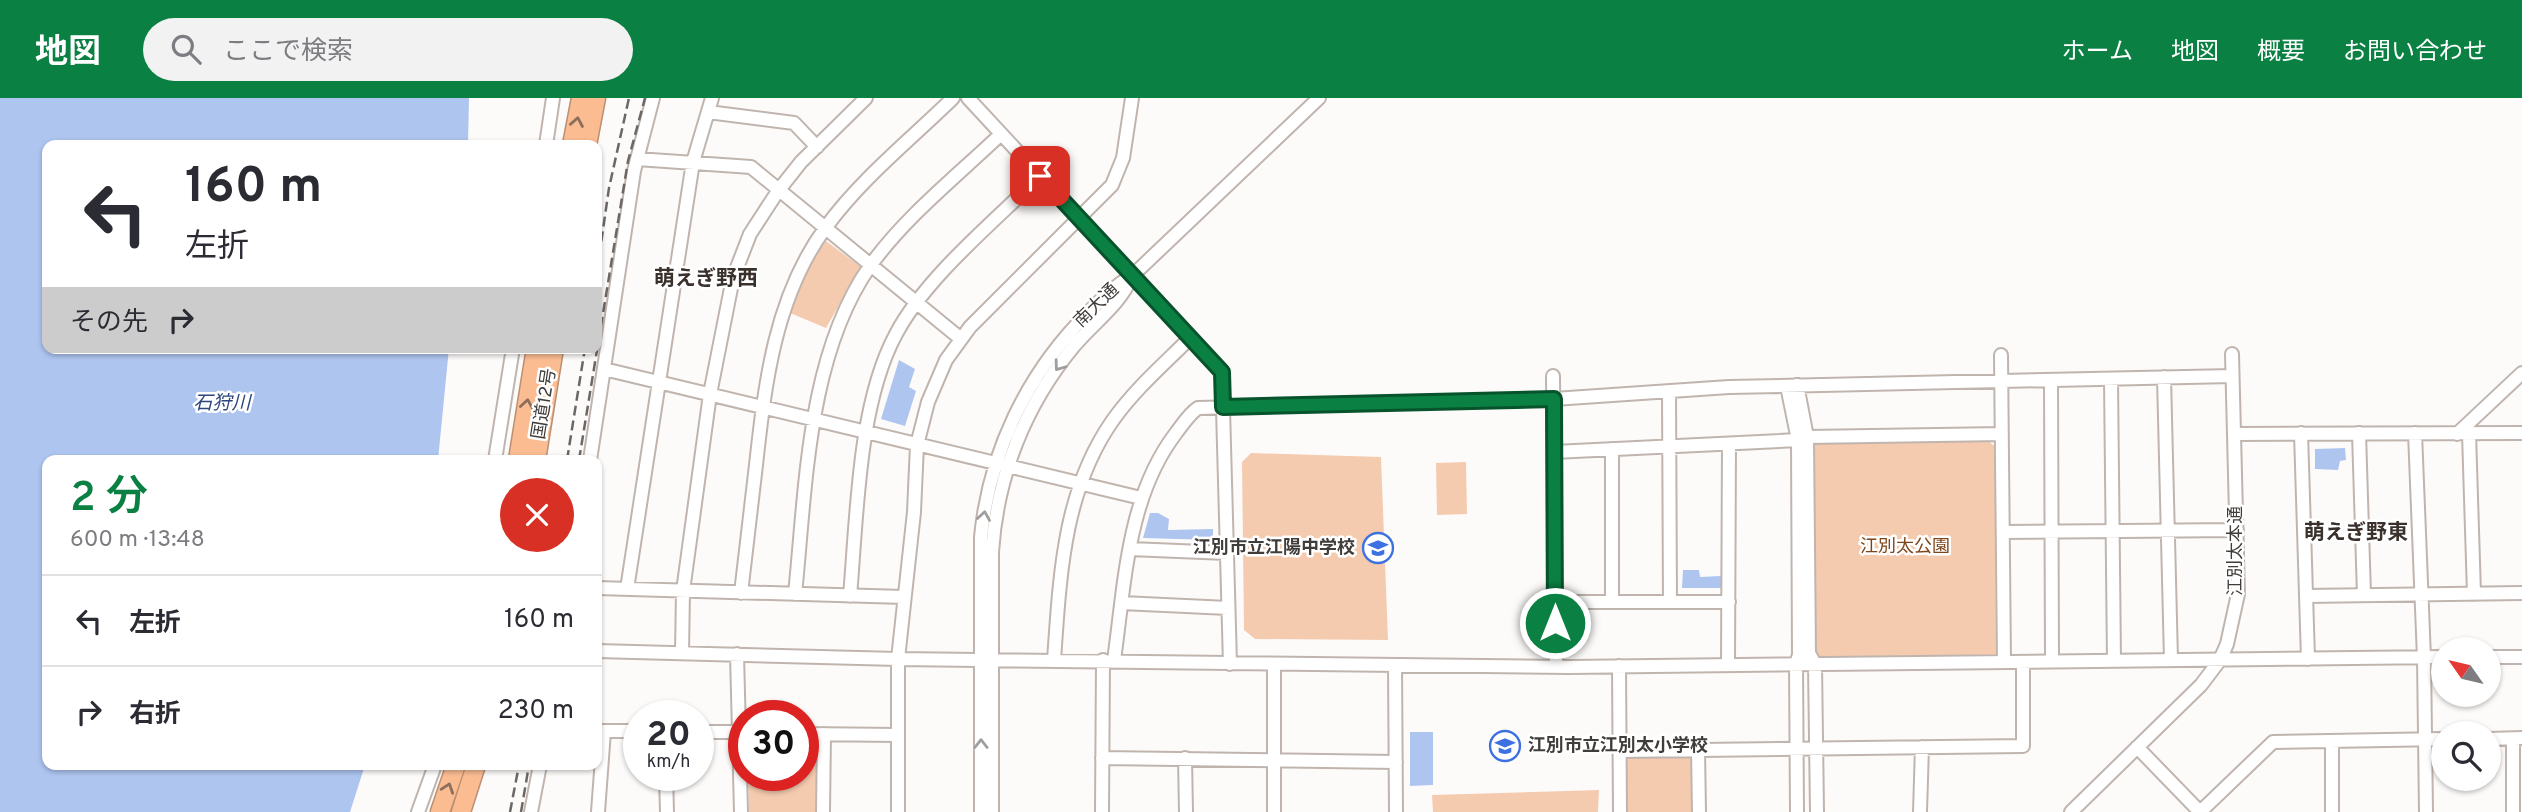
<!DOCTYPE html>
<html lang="ja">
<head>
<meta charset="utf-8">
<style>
	body { margin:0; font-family:Overpass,"Noto Sans JP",sans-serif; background:#f2f2f3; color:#2b2b33; height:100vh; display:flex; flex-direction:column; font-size:26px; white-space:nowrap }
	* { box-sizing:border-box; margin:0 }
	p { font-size:23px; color:#7c7c81 }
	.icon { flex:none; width:38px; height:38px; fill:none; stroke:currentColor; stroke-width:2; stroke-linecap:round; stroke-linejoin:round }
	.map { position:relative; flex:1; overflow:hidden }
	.sheet { position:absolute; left:42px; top:357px; width:560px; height:315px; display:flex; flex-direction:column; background:#fff; border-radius:14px; box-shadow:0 2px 5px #0004 }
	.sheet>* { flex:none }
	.banner { position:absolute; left:42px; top:42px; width:560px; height:214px; border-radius:14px; box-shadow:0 2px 5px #0004; background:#fff; color:#2b2b33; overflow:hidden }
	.needle { width:46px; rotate:304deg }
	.tools { position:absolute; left:2431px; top:539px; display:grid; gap:14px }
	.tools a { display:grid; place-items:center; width:70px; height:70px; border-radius:50%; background:#fff; box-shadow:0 2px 5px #0004; font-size:35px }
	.speed { position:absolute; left:623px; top:602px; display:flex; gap:14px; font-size:35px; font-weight:700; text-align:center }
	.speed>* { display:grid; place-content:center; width:91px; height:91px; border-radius:50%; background:#fff; box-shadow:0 2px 5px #0004; line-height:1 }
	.speed small { font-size:18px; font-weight:400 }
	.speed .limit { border:10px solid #d22; background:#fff; color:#111 }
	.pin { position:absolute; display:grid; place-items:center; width:60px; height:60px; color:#fff; margin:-30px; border-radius:14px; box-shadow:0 4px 10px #0006 }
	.me { position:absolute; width:77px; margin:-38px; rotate:0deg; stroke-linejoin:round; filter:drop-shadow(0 0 5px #0008) }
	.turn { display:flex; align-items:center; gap:24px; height:147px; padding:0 28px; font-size:32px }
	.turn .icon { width:91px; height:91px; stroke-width:2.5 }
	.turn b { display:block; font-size:49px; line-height:60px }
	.then { display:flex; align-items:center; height:66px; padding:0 28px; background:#0003; gap:14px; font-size:26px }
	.round { display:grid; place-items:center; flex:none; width:74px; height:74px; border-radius:37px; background:#f2f2f3 }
	.summary { display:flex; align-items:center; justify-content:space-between; height:119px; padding:0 28px }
	h1 { font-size:42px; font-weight:600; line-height:52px; color:#0b8043 }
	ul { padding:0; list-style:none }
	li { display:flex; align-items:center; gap:21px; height:91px; padding:0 28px; border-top:2px solid #e1e1e2 }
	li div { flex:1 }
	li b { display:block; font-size:26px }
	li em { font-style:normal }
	header { display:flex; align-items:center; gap:42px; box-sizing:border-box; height:98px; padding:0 35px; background:#0b8043; color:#fff }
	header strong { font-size:33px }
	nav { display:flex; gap:38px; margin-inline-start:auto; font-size:24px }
	.search { width:490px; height:63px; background:#f2f2f3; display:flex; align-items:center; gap:18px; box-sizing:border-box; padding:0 24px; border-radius:38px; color:#7c7c81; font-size:26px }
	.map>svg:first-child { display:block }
</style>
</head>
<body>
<header>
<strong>地図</strong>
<div class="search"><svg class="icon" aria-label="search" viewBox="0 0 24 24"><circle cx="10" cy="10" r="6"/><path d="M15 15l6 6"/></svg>ここで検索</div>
<nav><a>ホーム</a><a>地図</a><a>概要</a><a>お問い合わせ</a></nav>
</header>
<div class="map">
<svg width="2522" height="714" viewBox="0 0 2522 714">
	<rect width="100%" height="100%" fill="#fdfbfa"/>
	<!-- green -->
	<path fill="#f5cbb0" d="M826,143l35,26 -35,61 -36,-15 13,-37 20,-33z
		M1989,343l6,6 1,211 -178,1 -2,-12 -4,-204z
		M1251,355l130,4 7,183 -133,-1 -11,-9 -2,-168z
		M1466,364l1,52 -30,1 -1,-52z
		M803,645h13v69h-67l-1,-37h55z
		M1692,657l-1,57h-65v-56z
		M1599,692l-1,22h-165l-1,-17z"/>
	<!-- water -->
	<path fill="#aec5f0" d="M0,0h469l-1,47h-421v203h402l-11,112h-391v305h318l-15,47h-350z
		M899,262l16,9 -6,18 7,4 -11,35 -24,-7z
		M2345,350l1,12 -6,1 -2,9 -23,-1v-20z
		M1150,415h8l11,6 -1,11 45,-1v11l-70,-2z
		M1683,472h16l1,7 21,-1v12h-39z
		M1410,634h23v53l-23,1z"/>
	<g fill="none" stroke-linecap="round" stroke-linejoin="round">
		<!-- minor casing -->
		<g stroke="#c0b5ae" stroke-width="16">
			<path id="minor" d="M968,0l254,274 8,292
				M708,14l86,11 23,24
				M546,47l7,-47
				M637,61l114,8 210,172
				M2001,257l3,307
				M604,271l537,129
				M1553,278l3,291
				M2164,279l7,283
				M2111,281l3,282
				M2051,282l1,281
				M1797,287l10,52 2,216 6,11 2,148
				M1787,288l11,54 1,215 -3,9 1,148
				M1669,293l1,211
				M2301,335l7,226
				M2359,335l5,162
				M2415,335l9,225 2,154
				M2469,335l5,161
				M2234,336l288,-1
				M2457,336l65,-61
				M1554,354l244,-12 9,-3 195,-3
				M495,362l18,-112
				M590,362l44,-289 19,-73
				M2003,434l234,-2
				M1130,451l97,4
				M597,490l307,9
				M627,491l66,-427 19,-64
				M741,495c5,-43 10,-85 15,-128 9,-82 19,-169 70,-238 35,-48 84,-87 127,-129
				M795,496c11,-106 12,-238 75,-328 36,-50 87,-90 131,-132
				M850,498c7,-80 8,-192 46,-262 30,-57 98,-112 144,-158
				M2306,498l216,-3
				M1555,504h174
				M1612,504v-153
				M1122,505l106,5
				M597,553l301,8 671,8 874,-10
				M682,555l1,-62 27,-197 23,-116 17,-44 28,-43 23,-29 65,-64
				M737,556l4,158
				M2488,559h34
				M1054,562c6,-84 9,-169 59,-240 22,-31 51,-56 77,-82
				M1114,562c11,-77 13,-163 62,-227 7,-9 13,-19 22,-25l356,-9 175,-12 503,-11
				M1274,566v148
				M1395,567l1,147
				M1728,567l1,-221
				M1619,568l1,146
				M597,633h42
				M698,634h46
				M803,636l95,1
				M2488,641l34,-1
				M2513,641v73
				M2332,643v71
				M2137,649l63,65 73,-70 170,-3
				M1698,652l1,62
				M1620,653l403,-5v-84
				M1102,660l294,4
				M1185,660l1,54
				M666,677l1,37
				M418,714l17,-47
				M531,714l9,-47
				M598,714l6,-81
				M823,714l1,-78
				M898,714v-153l16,-147 3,-67 11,-43 18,-42 24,-33 142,-142 11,-27 9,-60
				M981,714v-275c8,-84 46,-163 106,-223 15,-15 27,-28 45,-38l187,-178
				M992,714v-260c5,-76 33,-147 82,-206 20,-24 46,-41 58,-70
				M1102,714l1,-152
				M1920,714l2,-65
				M2071,714l130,-127 19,-25 7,-16 11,-50 -6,-240"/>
		</g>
		<!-- highway casing -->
		<g stroke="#ba8f72" stroke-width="21">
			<path id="highway" d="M572,47l9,-47
				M587,47l9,-47
				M518,362l18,-112
				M536,362l18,-112
				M440,714l16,-47
				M461,714l15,-47"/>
		</g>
		<!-- minor -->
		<use href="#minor" stroke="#fff" stroke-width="12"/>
		<!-- highway -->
		<use href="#highway" stroke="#fbbc91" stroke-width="18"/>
		<!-- rail -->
		<path stroke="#6b6765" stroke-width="2.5" stroke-dasharray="10 5" stroke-linecap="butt" d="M597,173l12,-83 20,-90
			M567,362l18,-112
			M579,362l49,-299 17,-63
			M510,714l9,-47
			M521,714l8,-47"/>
	</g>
	<!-- one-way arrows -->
	<defs><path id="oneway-chevron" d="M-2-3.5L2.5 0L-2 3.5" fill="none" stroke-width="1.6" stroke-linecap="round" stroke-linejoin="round" transform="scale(1.75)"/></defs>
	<g stroke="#8b6f5c">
		<use href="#oneway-chevron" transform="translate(577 24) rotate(-80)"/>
		<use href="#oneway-chevron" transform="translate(527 306) rotate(-81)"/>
		<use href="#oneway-chevron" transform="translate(448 690) rotate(-71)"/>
	</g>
	<g stroke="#a09e9c">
		<use href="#oneway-chevron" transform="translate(1059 268) rotate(126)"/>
		<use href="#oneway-chevron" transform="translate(984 418) rotate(-81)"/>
		<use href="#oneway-chevron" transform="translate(981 646) rotate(-90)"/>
	</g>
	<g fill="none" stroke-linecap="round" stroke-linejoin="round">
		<!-- route casing -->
		<g stroke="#07532c" stroke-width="18">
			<path id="route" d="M1040,78l182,196 1,35 331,-8 1,224"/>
		</g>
		<!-- route -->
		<use href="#route" stroke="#0b8043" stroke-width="12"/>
	</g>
	<!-- icons -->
	<defs>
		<g id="school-ring" transform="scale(1.575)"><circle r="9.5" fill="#fff" stroke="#3d71e1" stroke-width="1.5"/><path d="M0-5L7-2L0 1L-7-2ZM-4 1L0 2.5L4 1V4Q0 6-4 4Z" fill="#3d71e1"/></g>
	</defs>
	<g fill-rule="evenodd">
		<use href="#school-ring" x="1378" y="450"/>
		<use href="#school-ring" x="1505" y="648"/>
	</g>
	<g text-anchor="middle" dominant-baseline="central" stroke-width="5" stroke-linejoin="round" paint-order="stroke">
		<!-- street labels -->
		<g font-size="18" fill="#403c39" stroke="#fff">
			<text transform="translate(1097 208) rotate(-44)">南大通</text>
			<text transform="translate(545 306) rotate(-81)">国道12号</text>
			<text transform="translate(2236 453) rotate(-90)">江別太本通</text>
		</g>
		<!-- park labels -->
		<g font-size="18" fill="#7e4519" stroke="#fff">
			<text x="1905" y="449">江別太公園</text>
		</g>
		<!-- poi labels -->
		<g font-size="18" font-weight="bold" fill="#403c39" stroke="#fff" text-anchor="end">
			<text x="1355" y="450">江別市立江陽中学校</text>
			<text x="1528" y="648" text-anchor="start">江別市立江別太小学校</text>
		</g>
		<!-- water labels -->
		<g font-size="19" font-style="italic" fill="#2d477d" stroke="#fff">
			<text x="222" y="306">石狩川</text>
		</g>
		<!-- quarter labels -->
		<g font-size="21" font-weight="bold" fill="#3a312c" stroke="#fff">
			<text x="706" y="181">萌えぎ野西</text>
			<text x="2356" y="435">萌えぎ野東</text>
		</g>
	</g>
</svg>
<div class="tools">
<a><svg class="needle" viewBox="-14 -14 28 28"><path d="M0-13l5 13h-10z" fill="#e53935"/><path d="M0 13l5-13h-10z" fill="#7c7c81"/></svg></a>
<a><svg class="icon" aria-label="search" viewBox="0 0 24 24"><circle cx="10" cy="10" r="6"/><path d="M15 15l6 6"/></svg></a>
</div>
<div class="speed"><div>20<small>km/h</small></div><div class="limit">30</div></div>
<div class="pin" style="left:1040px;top:78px;background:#d93025"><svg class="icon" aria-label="arrive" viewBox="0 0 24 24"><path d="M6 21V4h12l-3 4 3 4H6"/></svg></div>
<svg class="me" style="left:1555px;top:525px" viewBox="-20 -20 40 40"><circle r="17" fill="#0b8043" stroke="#fff" stroke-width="3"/><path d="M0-11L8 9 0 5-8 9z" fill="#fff"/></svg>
<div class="banner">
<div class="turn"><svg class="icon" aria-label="left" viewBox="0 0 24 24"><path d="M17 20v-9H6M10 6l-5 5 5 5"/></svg><div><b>160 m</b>左折</div></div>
<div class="then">その先<svg class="icon" aria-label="right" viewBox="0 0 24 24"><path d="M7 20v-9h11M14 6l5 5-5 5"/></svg></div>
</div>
<section class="sheet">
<div class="summary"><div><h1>2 分</h1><p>600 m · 13:48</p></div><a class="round" style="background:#d93025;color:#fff"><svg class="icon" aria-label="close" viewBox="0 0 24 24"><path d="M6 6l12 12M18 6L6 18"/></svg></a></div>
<ul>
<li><svg class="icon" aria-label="left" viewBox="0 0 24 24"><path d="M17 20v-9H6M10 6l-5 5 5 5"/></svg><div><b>左折</b></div><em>160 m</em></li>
<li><svg class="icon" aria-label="right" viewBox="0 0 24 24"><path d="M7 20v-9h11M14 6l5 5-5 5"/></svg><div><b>右折</b></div><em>230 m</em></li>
</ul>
</section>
</div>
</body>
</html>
